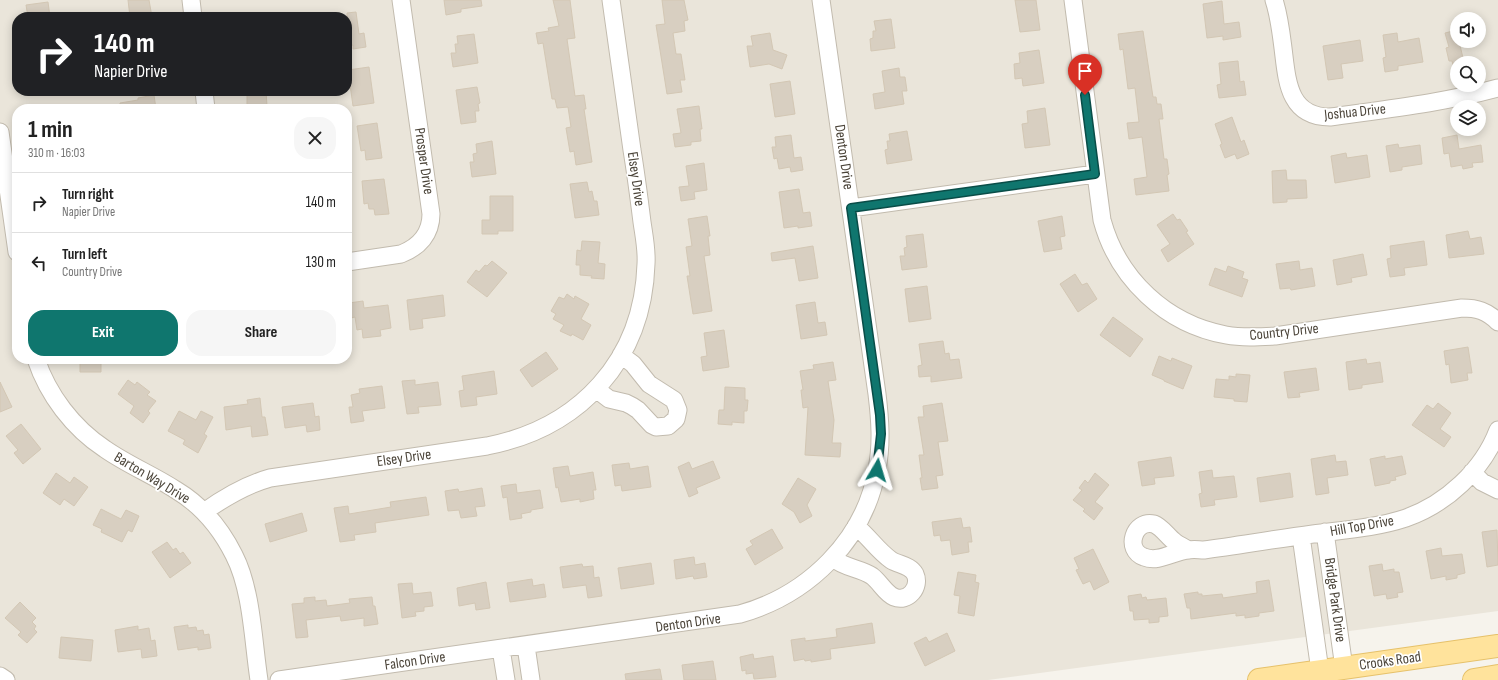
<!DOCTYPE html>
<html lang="en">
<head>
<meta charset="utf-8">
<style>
	body { margin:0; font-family:"Sofia Sans Condensed",sans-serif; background:#f6f6f6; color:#222; height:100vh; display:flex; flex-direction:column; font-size:15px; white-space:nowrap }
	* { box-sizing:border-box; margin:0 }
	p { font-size:13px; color:#767676 }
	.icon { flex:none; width:22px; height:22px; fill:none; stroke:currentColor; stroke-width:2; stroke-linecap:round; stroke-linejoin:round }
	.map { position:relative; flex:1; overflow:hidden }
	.details { position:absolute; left:12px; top:104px; width:340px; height:260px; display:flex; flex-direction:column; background:#fff; border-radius:16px; box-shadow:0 2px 10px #0003 }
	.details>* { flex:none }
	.guide { position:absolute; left:12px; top:12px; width:340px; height:84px; border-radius:16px; box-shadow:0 2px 10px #0003; background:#202124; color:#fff; overflow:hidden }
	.fabs { position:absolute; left:1450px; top:12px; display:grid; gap:8px }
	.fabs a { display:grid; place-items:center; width:36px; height:36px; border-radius:50%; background:#fff; box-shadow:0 2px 10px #0003; font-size:20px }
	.pin { position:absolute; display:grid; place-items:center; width:34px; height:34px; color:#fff; margin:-41px -17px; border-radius:50% 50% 50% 0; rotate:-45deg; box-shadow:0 0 4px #0007 }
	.pin .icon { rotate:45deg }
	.me { position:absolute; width:44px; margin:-22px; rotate:7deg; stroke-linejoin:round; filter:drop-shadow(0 0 3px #0008) }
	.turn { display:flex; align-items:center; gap:14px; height:84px; padding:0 16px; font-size:18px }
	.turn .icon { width:52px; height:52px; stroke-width:2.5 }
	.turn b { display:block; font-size:28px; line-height:34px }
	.round { display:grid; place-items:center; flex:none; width:42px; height:42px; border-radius:16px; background:#f6f6f6 }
	.overview { display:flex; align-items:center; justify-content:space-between; height:68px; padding:0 16px }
	h1 { font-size:24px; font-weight:700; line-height:30px }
	.primary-button { display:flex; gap:8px; margin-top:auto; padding:8px 16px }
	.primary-button a { flex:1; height:46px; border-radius:16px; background:#0f766e; color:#fff; font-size:16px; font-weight:700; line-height:46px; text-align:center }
	.primary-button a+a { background:#f6f6f6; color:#222 }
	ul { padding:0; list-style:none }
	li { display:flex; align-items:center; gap:12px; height:60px; padding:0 16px; border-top:1px solid #e0e0e0 }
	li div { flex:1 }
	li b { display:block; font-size:15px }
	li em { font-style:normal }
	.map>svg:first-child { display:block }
</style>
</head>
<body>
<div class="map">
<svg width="1498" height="680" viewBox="0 0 1498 680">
	<rect width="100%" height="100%" fill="#f6f3ec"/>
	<!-- residential -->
	<path fill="#eae5da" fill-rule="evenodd" d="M0,0h1498v611l-510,69h-988zM17,17h330v74h-330zM1457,19h22v22h-22zM1457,63h22v22h-22zM1457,107h22v22h-22zM17,109h330v250h-330z"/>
	<!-- building -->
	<path fill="#d8cfc1" stroke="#d3c7b4" d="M128,0h21l3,17h-22z
		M444,0h37l1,6 -21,3v3l-15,3z
		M553,0h17l5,38 -8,1 8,57 9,-1 2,14h-2l8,53 -16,3 -2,-14 -4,1 -4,-24 5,-1 -3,-20 -11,1 -2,-9h-3l-9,-56 -5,1 -2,-11 13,-2 -1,-3 11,-2z
		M662,0h22l4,20 -4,1 1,10 -12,2 3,21h5l4,26h-5l2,12 -15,2 -11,-69 9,-1z
		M1015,0h21l4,30 -20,2z
		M1222,1l2,23 15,-2 2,15 -18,3v-4l-16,2 -4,-34z
		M48,2l2,15h-22l-2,-12z
		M356,12l3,22 5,-1 2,14 -13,2v-4l-6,1v-33z
		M891,19l4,29 -24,3 -1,-12 3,-1v-7h3l-2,-10z
		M1457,30v11h2l4,17 -6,2v5h-4l-1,-4h-3l-3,-13 3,-1 -4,-14z
		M1143,31l10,66h3l1,7h4l2,15h-4l5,40h3l2,15 -2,1 2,16 -33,4 -2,-16 13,-2 -5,-40 -13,2 -2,-16 12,-1 -4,-34 -7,1 -5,-40 -3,1 -2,-16z
		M770,33l3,17 14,5 -5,14 -13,-5 -19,3 -3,-21h6l-2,-10z
		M1397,33l1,9 21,-4 4,24 -25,4v4l-13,2 -2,-14 3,-1 -3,-22z
		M474,34l4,29 -25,4 -2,-14h5l-1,-9h3l-1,-8z
		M1360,40l3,21 -22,3 2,14 -15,2 -5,-34z
		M1039,50l5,33 -21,3 -1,-8 -7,1 -1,-15 6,-1 -1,-10z
		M1238,61l2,21 4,-1 2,14 -27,3 -2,-13 4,-1 -2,-21z
		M369,67l5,36 -21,3 -5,-36z
		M899,68l1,9h5l2,14h-5l2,13 -29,5 -2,-15 12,-2 -3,-21z
		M790,81l5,33 -20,3 -5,-33z
		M477,87l3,16 -2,1 1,7h-4l1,11 -15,2 -5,-34z
		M249,91h17l1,15 -5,1v2h-15v-16h2z
		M154,95l2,14h-36v-6l18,-3v-2z
		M699,106l3,23h-2l1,12 -10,1v3l-16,2 -2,-13 8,-1 -4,-24z
		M1045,108l5,37 -25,3 -3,-24 6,-1 -1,-12z
		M1232,117l9,25 3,-2 5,14 -12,5 -2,-5 -10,4 -5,-13 2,-1 -7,-20z
		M377,123l5,35 -16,2 -1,-10 -4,1 -4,-25z
		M907,131l5,29 -25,4 -2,-14 3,-1 -1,-8h3l-1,-7z
		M791,135l3,23 7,-1 2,13 -12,2 -1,-5 -11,2 -2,-11 -3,1 -2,-12h4l-1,-10z
		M1457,135l2,14 22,-4 2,17 -11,1 1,4 -10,2 -1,-4 -11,2 -2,-14 -5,1 -2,-16z
		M492,141l4,33 -24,3 -2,-15h4l-1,-8 4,-1 -1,-9z
		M1398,144l1,4 21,-3 2,19 -20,3v3l-12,2 -4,-26z
		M1346,153l1,5 20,-3 3,22 -35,6 -4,-27z
		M704,163l3,27 -13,2 1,7 -14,2 -2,-14 10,-1 -3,-20z
		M1286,170l1,10h19l1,18 -20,1v3l-14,1 -1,-32z
		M384,179l5,35 -14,1 -1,-6h-5l-1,-6 -4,1 -2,-23z
		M587,182l2,10 3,-1 2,10h3l2,14 -24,3 -5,-34z
		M799,189l4,24 7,-1 2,14 -14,2v-2l-14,2 -5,-36z
		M490,196h23v35h-15v3h-16v-14h8z
		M1173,214l4,6 3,-1 8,12 -2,1 8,12 -26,18 -7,-12 9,-6 -13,-19z
		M707,216l3,20h-2l2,19 -6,1 8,55 -19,3 -6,-38h3l-4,-29 6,-1 -4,-27z
		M1062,216l3,20 -5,1 2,12 -18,3 -6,-31z
		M1468,231l2,8 11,-2 3,17 -35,4 -3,-23z
		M923,234l4,33 -25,3 -2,-14h5l-1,-8 3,-1 -1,-11z
		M582,241l18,1 -2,21 7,1 -1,15 -13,-1 1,-2 -12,-1v-10h-4l1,-15 4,1z
		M1424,241l3,24 -23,3 1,7 -15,2 -3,-18 4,-1 -1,-12z
		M813,246l5,32 -19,3 -4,-23 -23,3 -1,-8z
		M1363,254l4,21 -16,3 1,4 -15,3 -4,-25z
		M492,261l15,12 -20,24 -20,-15 9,-12 3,2 6,-7 2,1z
		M1299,261l1,9 12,-2 3,18 -24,4 -1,-2 -10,1 -4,-25z
		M1228,266l16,6 -2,6 6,2 -6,17 -33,-12 6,-17 11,4z
		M1075,274l7,11 5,-2 10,16 -19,13 -18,-28z
		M927,286l4,33 -22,3 -4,-33z
		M567,294l7,5 1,-3 14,8 -8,15 10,6 -8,15 -11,-6 -1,2 -11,-5 4,-6 -11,-6 3,-5 -5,-3 8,-14 5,2z
		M443,295l2,21 -23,3 1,9 -13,2 -3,-30z
		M363,301l1,7 24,-3 3,23 -11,2 1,6 -18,2 -1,-9 -5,1 -2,-13 -4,1 -2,-15z
		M815,302l3,21 7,-1 2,13 -26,4 -5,-34z
		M1113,317l30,22 -13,18 -30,-22z
		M724,330l5,37 -26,4 -2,-14 6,-1 -3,-23z
		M943,341l2,13 4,-1 1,7 9,-1 3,19 -31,4v-6l-12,1 -1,-11 4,-1 -3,-21z
		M1468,347l4,26h-5l1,7 -17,3 -2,-19 -3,1 -2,-14z
		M546,352l12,17 -26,18 -12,-17z
		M1159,356l12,5 1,-3 20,8 -9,23 -19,-8v-1l-12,-5z
		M80,359h21v13h-21z
		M1366,359l1,5 13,-2 3,20 -21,3v3l-13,2 -3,-28z
		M833,362l3,18 -8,1 6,39 -2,23h9l-1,14 -35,-2 3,-48 -5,1 -2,-18h2l-3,-19 14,-2 -1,-4z
		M1316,368l3,22 -20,3 1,4 -12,1 -4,-26z
		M494,371l3,23 -21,3 1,8 -16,2 -2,-16 5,-1 -2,-14z
		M1236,374l14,1 -3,27 -13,-1v-2l-20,-2 2,-18 13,1v-4l7,1z
		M128,380l7,5 2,-3 13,10 -3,3 9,6 -8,10 2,2 -7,10 -13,-10 4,-7 -16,-12z
		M415,380v5l23,-3 3,23 -23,2 1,6 -12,1 -5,-33z
		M0,382l12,25 -12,5z
		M382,386l3,22 -23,3 2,10 -13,2 -2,-16h4l-2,-12 9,-2 -1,-4z
		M725,387l20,1v12h3l-1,11h-3v12l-12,-1v3l-14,-1 1,-14h5z
		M260,398l2,19h3l3,18 -16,2 -1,-11 -25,4 -2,-23 24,-3 -1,-4z
		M313,403l2,14 4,-1 1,14 -13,2 -1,-7 -21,3 -3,-21z
		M942,403l6,38 -10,1 5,33 -7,1 2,12 -16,2 -2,-12h2l-3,-23h5l-6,-38h6l-1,-11z
		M1438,403l13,10 -11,16 11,8 -7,10 -32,-22 15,-20 6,4z
		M179,411l17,9 5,-9 12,6 -9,17 3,2 -9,17 -15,-9 2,-4 -17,-9z
		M21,424l20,25 -18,15 -9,-11 4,-3 -12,-14z
		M1335,455l1,7 10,-1 2,14 -21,3 2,15 -13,2 -5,-36z
		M1385,456v3l17,-3 4,18 -11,3 1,3 -6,1v2l-15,3 -5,-27z
		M1171,457l3,19 -20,2 1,6 -13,2 -4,-24z
		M713,461l7,17 -24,10 2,5 -9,4 -11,-30 11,-5 3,7z
		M629,463l1,6 18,-3 3,21 -29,4 -1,-6 -6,1 -3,-21z
		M568,466l2,10 23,-4 3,18h-3l1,9 -14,3v-3l-19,3 -3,-15 -2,1 -3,-20z
		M1212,470l1,8 21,-2 3,21 -23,3 1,5 -14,2 -2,-13 3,-1 -3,-21z
		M56,473l14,10 4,-6 14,10 -14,19 -10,-7 -4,6 -17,-12z
		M1095,473l14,12 -14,17 8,6 -9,12 -11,-9 2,-2 -12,-9 9,-10 -3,-2 6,-8 3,3z
		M1290,473l3,24 -33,5 -3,-24z
		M798,478l18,11 -9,16 5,11 -12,7 -6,-11 -12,-8z
		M516,484l1,9 23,-3 3,18 -12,2v2l-10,2 1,4 -12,2 -3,-23 -4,1 -2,-12z
		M482,488l3,18 -10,1 2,9 -16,2 -2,-8 -11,1 -3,-20 13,-2 1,3z
		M426,497l3,18 -54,8 1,9 -22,3 1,5 -15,2 -6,-34 14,-2 1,8 42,-7 -1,-5z
		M101,509l20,10 5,-9 13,6 -7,16 -4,-2 -6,12 -21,-10 1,-3 -9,-4z
		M302,513l5,18 -37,11 -5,-18z
		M961,518l2,10 7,-1 2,15h-4l1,10 -17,3 -2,-15 -9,1 -1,-6 -6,1 -2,-14z
		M772,529l11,19 -28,17 -9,-16 7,-4 -3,-4z
		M1497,530l1,35 -11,2 -5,-35z
		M167,542l6,8 3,-2 4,6 3,-2 8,11 -21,15 -18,-26z
		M1441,548l1,8 20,-2 3,19 -8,2v3l-11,2v-4l-15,3 -5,-28z
		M1093,549l16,33 -15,8 -4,-9 -7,3 -7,-14 3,-1 -5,-11z
		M694,557l1,8 10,-2 2,14 -13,2 -1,-3 -17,3 -2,-19z
		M651,563l3,21 -33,5 -3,-21z
		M582,564l1,3 10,-1 1,12 5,-1 3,19 -14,2 -2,-13 -23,3 -3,-21z
		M1382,564l1,7 11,-2v3h5l4,20 -6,1 1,4 -11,2 -1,-5 -12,2 -5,-30z
		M958,572l18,3 -1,7 4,1 -5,33 -16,-3 2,-17 -6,-1z
		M532,579l1,7 11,-2 2,13 -36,5 -3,-19z
		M1269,580l5,31 -15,2v3l-14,2v-3l-9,1v-3l-45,6 -1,-11h-3l-3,-14 14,-2v2h4v2l20,-2 1,4 34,-5 -1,-11z
		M486,582l4,26 -14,2 -1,-7 -16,3 -2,-18z
		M412,583l1,11 18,-2 2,14 -9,1v4l-9,1 1,4 -14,2 -4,-34z
		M1141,594l1,4 4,-1 1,3 19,-2 2,18 -9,1v5l-10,1v-4l-15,1 -1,-9h-3l-2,-15z
		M315,597v4l11,-1 1,6 23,-3 -1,-4 23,-2 1,9h2l3,18 -14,2v-8l-23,3 -1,-5 -34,4 2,17 -12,1 -4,-34 12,-1v-5z
		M20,602l16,16 -4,4 4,4 -2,3 3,3 -10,11 -9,-8 3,-3 -16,-14z
		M872,623l3,20 -45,6 1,10 -20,3v-2l-6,1 -1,-2 -10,2 -3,-21 14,-2v3l32,-4 -1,-8z
		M188,625v3l8,-1 1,4 6,-1 1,5 5,-1 2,14 -13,2v-3l-20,3 -4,-23z
		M138,626v4l11,-2 2,13 4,-1 2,16 -15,2 -1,-9 -23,3 -3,-22z
		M947,633l8,18 -30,15 -11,-23 12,-6 3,5z
		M61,637l32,3 -2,21 -32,-3z
		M753,654l1,5 19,-3 3,21 -22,2 -1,-6 -7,1v-4l-4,1 -2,-14z
		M713,661l3,19h-32l-2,-15z
		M660,669l2,11h-36l-1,-6z"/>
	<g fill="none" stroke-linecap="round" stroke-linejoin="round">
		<!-- minor casing -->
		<g stroke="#c2bbae" stroke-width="19">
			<path id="minor" d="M191,0l2,17
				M1073,0l29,220c16,59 64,104 124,115 16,3 32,2 49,1l187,-28c15,0 25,3 36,14
				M1274,0c5,15 7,32 9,48 4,32 5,69 47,69 57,-8 113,-14 168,-29
				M204,91l2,18
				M0,132l17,120
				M851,208l244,-34
				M347,262l54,-8c18,-7 30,-20 30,-40l-30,-214
				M36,359c12,36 37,69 69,90 23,16 48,26 71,41 25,15 45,39 58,65 18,35 19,86 25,125
				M596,389l13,10 17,4 6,3 6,4 14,15 4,2 12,-1 8,-7 2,-9 -4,-10 -25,-16 -16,-20 -12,-9
				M1472,472l10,10 16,8
				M204,512c21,-15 41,-27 66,-34l217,-32c93,-18 156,-86 159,-182 1,-14 -2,-28 -4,-42 -3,-24 -6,-48 -10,-72 -7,-50 -14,-100 -21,-150
				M1325,532l19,136
				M1301,536l19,135
				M1188,550c-4,-3 -9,-5 -13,-8 -7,-5 -13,-15 -21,-18 -20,-5 -30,26 -10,33 15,6 30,-6 45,-7 5,-1 10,0 15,0 36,-5 72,-11 109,-16 30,-4 63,-6 93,-16 40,-14 77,-48 92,-88
				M833,558c11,10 27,10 39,18 8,6 13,17 22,21 14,6 27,-10 21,-23 -5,-9 -16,-9 -24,-14 -13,-9 -22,-23 -35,-34
				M526,646l5,34
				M501,649l5,31
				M0,676l6,4
				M279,680l461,-66c68,-19 125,-74 137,-145 5,-25 3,-50 0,-75l-56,-394"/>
		</g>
		<!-- major casing -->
		<g stroke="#e6c16a" stroke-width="24">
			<path id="major" d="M1259,680l239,-34
				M1474,680l24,-4"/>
		</g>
		<!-- minor -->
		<use href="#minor" stroke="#fff" stroke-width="17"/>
		<!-- major -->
		<use href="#major" stroke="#ffe39c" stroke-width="22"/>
	</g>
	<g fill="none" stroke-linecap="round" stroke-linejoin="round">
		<!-- route casing -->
		<g stroke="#0a4d48" stroke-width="10">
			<path id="route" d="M877,470l4,-36 -1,-19 -29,-207 244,-34 -10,-79"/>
		</g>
		<!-- route -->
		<use href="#route" stroke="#0f766e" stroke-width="7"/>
	</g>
	<g text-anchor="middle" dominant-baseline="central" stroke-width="3.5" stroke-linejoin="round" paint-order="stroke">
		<!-- street labels -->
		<g font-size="15" fill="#4b4439" stroke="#fff">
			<text transform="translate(1355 112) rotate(-6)">Joshua Drive</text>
			<text transform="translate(844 157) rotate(82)">Denton Drive</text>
			<text transform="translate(424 161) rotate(82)">Prosper Drive</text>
			<text transform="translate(636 179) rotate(82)">Elsey Drive</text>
			<text transform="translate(1284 332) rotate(-6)">Country Drive</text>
			<text transform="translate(404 458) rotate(-8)">Elsey Drive</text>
			<text transform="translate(152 478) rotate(31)">Barton Way Drive</text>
			<text transform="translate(1362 526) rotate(-10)">Hill Top Drive</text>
			<text transform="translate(1335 600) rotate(82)">Bridge Park Drive</text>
			<text transform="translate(688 623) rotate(-8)">Denton Drive</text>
			<text transform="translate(415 661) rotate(-8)">Falcon Drive</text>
			<text transform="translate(1390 661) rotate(-8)">Crooks Road</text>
		</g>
	</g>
</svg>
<div class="fabs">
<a><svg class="icon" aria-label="sound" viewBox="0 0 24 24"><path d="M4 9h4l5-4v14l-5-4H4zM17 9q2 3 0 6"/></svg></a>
<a><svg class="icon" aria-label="search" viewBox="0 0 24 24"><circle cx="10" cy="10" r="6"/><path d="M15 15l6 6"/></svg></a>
<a><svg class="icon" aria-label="layers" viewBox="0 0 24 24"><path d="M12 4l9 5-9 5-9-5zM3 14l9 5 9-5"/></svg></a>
</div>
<div class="pin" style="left:1085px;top:95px;background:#d93025"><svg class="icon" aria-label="arrive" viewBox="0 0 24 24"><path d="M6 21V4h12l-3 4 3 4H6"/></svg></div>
<svg class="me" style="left:877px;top:470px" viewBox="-20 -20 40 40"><path d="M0-17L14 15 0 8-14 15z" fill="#0f766e" stroke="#fff" stroke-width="4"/></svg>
<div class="guide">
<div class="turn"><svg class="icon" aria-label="right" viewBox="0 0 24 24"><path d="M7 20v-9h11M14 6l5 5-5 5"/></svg><div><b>140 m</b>Napier Drive</div></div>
</div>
<section class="details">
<div class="overview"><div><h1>1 min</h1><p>310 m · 16:03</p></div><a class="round"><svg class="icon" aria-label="close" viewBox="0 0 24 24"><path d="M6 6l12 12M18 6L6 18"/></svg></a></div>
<ul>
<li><svg class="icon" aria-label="right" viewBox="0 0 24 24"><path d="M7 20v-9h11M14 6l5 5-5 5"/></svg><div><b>Turn right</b><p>Napier Drive</p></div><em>140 m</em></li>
<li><svg class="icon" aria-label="left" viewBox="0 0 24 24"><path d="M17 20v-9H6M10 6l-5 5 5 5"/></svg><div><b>Turn left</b><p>Country Drive</p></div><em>130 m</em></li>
</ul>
<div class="primary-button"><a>Exit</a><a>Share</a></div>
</section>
</div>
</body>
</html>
